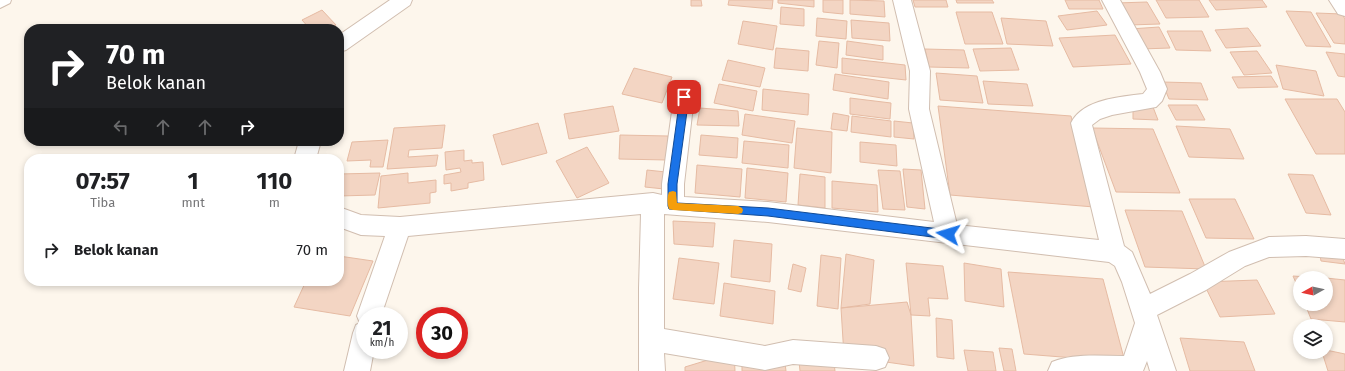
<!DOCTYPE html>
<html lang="id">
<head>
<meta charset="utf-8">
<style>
	body { margin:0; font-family:"Fira Sans",sans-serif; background:#f6f6f6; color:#202124; height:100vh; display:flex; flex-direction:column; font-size:15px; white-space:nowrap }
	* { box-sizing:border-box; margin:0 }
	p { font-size:13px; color:#757577 }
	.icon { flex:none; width:22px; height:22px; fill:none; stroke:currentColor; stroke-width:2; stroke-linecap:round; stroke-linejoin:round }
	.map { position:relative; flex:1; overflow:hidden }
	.details { position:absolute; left:24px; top:154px; width:320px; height:132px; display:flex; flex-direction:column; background:#fff; border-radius:16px; box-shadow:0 2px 6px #0003 }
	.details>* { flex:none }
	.banner { position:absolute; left:24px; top:24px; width:320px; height:122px; border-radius:16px; box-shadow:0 2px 6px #0003; background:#202124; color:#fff; overflow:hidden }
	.needle { width:26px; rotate:262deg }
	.tools { position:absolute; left:1293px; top:271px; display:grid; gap:8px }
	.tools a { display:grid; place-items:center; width:40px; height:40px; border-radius:50%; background:#fff; box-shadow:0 2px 6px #0003; font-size:20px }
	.speed { position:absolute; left:356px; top:307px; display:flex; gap:8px; font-size:20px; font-weight:700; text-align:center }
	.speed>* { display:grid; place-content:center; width:52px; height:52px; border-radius:50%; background:#fff; box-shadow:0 2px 6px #0003; line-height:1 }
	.speed small { font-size:10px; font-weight:400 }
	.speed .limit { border:6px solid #d22; background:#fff; color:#111 }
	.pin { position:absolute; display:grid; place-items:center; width:34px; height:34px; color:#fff; margin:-17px; border-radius:8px; box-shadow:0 2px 6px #0006 }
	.me { position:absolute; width:44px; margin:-22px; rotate:277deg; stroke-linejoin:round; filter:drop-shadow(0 0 3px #0008) }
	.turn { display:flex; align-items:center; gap:14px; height:84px; padding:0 16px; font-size:18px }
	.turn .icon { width:52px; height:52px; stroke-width:2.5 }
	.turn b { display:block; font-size:28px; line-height:34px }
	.lanes { display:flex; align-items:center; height:38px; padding:0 16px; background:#0003; justify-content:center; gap:20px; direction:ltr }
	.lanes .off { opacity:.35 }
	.eta { display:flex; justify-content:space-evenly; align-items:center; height:68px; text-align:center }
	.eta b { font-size:24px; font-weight:700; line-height:28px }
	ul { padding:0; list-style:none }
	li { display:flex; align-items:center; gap:12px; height:56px; padding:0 16px }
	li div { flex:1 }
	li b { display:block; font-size:15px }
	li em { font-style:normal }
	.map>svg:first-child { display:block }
</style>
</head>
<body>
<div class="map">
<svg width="1345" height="371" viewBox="0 0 1345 371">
	<rect width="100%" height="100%" fill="#fdf6ec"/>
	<!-- building -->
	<path fill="#f3d5c3" stroke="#e6bba3" d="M691,0h10l1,6h-11z
		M729,0h44l-1,9 -44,-4z
		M778,0h36v7l-36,-4z
		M823,0h20v14l-20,-2z
		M850,0l34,1 1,16 -35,-3z
		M913,0h33l2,7h-33z
		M956,0h36l2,3h-37z
		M1065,0h34l4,9h-34z
		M1156,0h43l10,17 -43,1z
		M1209,0h53l5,7 -51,3z
		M1147,2l13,22 -31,1 -13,-22z
		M781,7l23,2v17l-24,-2z
		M322,10l14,15 -6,4h-20l-8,-9z
		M1097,11l10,14 -40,5 -9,-14z
		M1286,11l25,1 20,35 -25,-1z
		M956,12h36l11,32h-38z
		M1316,13l26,1 3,5v25l-11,-1z
		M817,18l30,3 -1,18 -30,-3z
		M1001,18l45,3 7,25 -46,-2z
		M851,20l38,3 1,18 -38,-3z
		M743,21l34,5 -4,24 -35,-6z
		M1159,27l11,21 -29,1 -11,-20z
		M1248,28l13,18 -35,2 -11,-18z
		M1167,31h35l9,20 -35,-1z
		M1115,35l16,29 -58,3 -14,-29z
		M819,41l20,2 -2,25 -21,-3z
		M847,41l36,5v14l-37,-5z
		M776,48l33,3 -1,20 -34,-3z
		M1011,48l8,22 -39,1 -7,-22z
		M925,49l39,1 5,18 -40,-1z
		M1257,51l15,22 -28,2 -14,-23z
		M1326,52l19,2v23l-7,-1z
		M842,58l63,7 1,15 -64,-7z
		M728,60l37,8 -5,19 -38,-7z
		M1276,65l40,6 8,25 -41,-7z
		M634,68l38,9 -10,26 -40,-9z
		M936,73l41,3 6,27 -43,-3z
		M835,74l54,8 -1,17 -55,-9z
		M1271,76l7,11 -40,1 -6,-11z
		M983,81l44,3 6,22 -45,-2z
		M1162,82l39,1 7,17 -39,-1z
		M719,84l38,7 -4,20 -39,-8z
		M763,89l46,5 -1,21 -46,-5z
		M850,98l41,5 -1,16 -40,-5z
		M1285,99h52l8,13v42h-29z
		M1168,105h29l8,15h-29z
		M613,106l6,25 -50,8 -5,-25z
		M938,106l133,10 23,91 -144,-12z
		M1133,107h20l5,13 -25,-1z
		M700,108l38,3 1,15 -42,-1z
		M833,113l16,3 -2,15 -16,-2z
		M745,114l50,7 -3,22 -50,-8z
		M852,116l39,5v16l-40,-5z
		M894,121l19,2 1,16 -20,-2z
		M538,123l9,30 -45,12 -9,-30z
		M445,125l-3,23 -33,2 -1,7 30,-2 -2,11 -49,3 7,-41z
		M1176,126l54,3 14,30 -55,-2z
		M797,128l35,4 -1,41 -37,-5z
		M1092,128l61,1 27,64 -64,-1z
		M620,135l48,1 -1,24 -48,-1z
		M701,135l37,3 -1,20 -38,-3z
		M388,140l-5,27h-13l1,-7 -24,1 5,-19z
		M744,141l45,4 -1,23 -46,-5z
		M860,142l36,3 1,21 -37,-4z
		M587,147l22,36 -32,15 -21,-37z
		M464,150v11l8,-1v3l11,-1 1,18 -16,3v5l-17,3v-8l-7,1v-9l17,-3 -1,-4 -14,2 -1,-18z
		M697,165l45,4 -2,28 -45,-4z
		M747,168l41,5 -2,29 -41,-4z
		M903,169l18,1 4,39 -18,-2z
		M647,170l19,2 -2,17 -19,-2z
		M878,170l22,1 5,39 -22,-1z
		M380,173l-5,22 -36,1v-22z
		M408,173v10l28,-3v12l-6,1v10l-52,5 3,-32z
		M800,174l25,3v31l-27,-3z
		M1288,174l25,1 18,40 -25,-2z
		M832,181l45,4 1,27 -46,-4z
		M1189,199h46l19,40 -48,-1z
		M1125,210l57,1 24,58 -61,-2z
		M673,221l42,2 -2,24 -39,-3z
		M734,240l38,4 -2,38 -39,-5z
		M1319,250l22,3 4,11 -24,-3z
		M846,254l28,6 -4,44 -29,4z
		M821,255l20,3 -3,51 -21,-3z
		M339,256l34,5 -23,55 -56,-9 12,-26h33z
		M679,258l40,5 -5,41 -41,-5z
		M906,263l37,3 5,33 -20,-1 2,18 -19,-1z
		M964,263l37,6 3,38 -39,-6z
		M793,264l13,4 -5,24 -13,-3z
		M1008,272l95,7 22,83 -101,-8z
		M1293,276l29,2h-22v14z
		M1326,278l19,2v42l-34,-3 -6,-15h21z
		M1257,280l18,34 -55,3 -17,-35z
		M724,283l51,8 -2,33 -53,-8z
		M907,302l4,13 3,51 -70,-10 -3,-48z
		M936,318l16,2 2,39 -17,-2z
		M1180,338l64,4 11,29h-65z
		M999,348l13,1 4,22h-12z
		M964,350l29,2 3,19h-28z
		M1326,350l19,4v17h-17l-6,-19h4z
		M734,352l1,19h-50v-4z
		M742,361l43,2 1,8h-44z
		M799,361l35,2 1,8h-35z"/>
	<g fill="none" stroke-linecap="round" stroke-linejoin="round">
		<!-- lane casing -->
		<g stroke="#d1beb0" stroke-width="2">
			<path id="lane" d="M0,0h11l-1,3 -10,5z"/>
		</g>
		<!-- street casing -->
		<g stroke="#d1beb0" stroke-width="2">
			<path id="street" d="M390,0h22l-2,5 -64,45 -7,2v-17z
				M893,0h18l19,71 -1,38 28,116 142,15 -28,-117c12,-24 49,-26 72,-29l4,-5 -7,-17 -38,-72h18l40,72 7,17 -5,12 -6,6 -44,8 -12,4 -8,6 32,121 8,6 18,42 40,-20 39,-22 40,-15 37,-1 39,3v20l-39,-3 -37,1 -24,9 -39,24 -49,25 19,56h-26l-3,-10 -4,10h-95l4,-9c22,-9 48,-6 72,-6l11,-33 -13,-41 -7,-16 -6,-4 -341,-40 -104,-8v115l101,17 28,-6 83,6 9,3 4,9 -4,9 -9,3 -83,-6 -28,6 -101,-17 1,18h-26v-83l2,-74 -233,22 -27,80h-16v34h9l-4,21h-26l9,-38 3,-8 4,-2 -3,-7 28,-80 -24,-1 -22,-8v-20l22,8 39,2 253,-24 9,2v-11l12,-87 3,-6 7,-2 7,2 3,6 -10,87v13l84,5 166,20 -25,-113 1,-38z
				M1329,0h16v16l-7,-2z
				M299,141h22l-5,18h-22z"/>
		</g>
		<!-- lane -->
		<use href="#lane" fill="#fff" fill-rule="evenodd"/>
		<!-- street -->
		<use href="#street" fill="#fff" fill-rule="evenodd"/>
	</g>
	<!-- route -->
	<path fill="#1a73e8" stroke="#114b97" d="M684,94l5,3 -12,87v19l91,5 180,22 4,1 1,3 -1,3 -4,2 -180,-23 -99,-7 -1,-3v-22l12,-87z"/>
	<!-- slow -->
	<path fill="#f59e0b" d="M673,191l3,1 1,11 61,3 4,2 1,2 -1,3 -4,1 -65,-4 -4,-1c-2,-5 -2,-13 0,-17z"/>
</svg>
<div class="tools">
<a><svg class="needle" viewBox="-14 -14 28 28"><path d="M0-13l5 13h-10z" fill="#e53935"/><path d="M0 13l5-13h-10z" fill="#757577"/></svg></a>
<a><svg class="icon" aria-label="layers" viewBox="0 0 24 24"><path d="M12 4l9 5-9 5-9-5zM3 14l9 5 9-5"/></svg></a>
</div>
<div class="speed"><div>21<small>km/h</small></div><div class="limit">30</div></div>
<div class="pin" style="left:684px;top:97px;background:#d93025"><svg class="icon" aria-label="arrive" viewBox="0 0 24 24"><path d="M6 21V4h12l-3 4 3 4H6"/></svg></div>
<svg class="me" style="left:948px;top:234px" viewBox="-20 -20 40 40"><path d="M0-17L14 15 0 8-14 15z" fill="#1a73e8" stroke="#fff" stroke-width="4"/></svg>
<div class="banner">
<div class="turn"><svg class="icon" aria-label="right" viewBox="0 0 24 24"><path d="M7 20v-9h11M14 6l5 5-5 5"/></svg><div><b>70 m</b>Belok kanan</div></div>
<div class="lanes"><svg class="icon off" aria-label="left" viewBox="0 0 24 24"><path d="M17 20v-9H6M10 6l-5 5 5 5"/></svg><svg class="icon off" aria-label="ahead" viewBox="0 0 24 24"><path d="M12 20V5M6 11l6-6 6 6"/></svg><svg class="icon off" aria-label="ahead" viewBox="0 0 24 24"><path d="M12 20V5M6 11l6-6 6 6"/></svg><svg class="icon" aria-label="right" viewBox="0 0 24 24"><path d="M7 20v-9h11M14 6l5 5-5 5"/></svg></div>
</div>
<section class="details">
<div class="eta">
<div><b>07:57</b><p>Tiba</p></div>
<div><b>1</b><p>mnt</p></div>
<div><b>110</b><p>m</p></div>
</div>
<ul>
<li><svg class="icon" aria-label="right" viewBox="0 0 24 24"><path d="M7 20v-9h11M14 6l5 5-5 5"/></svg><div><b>Belok kanan</b></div><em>70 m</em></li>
</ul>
</section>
</div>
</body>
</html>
